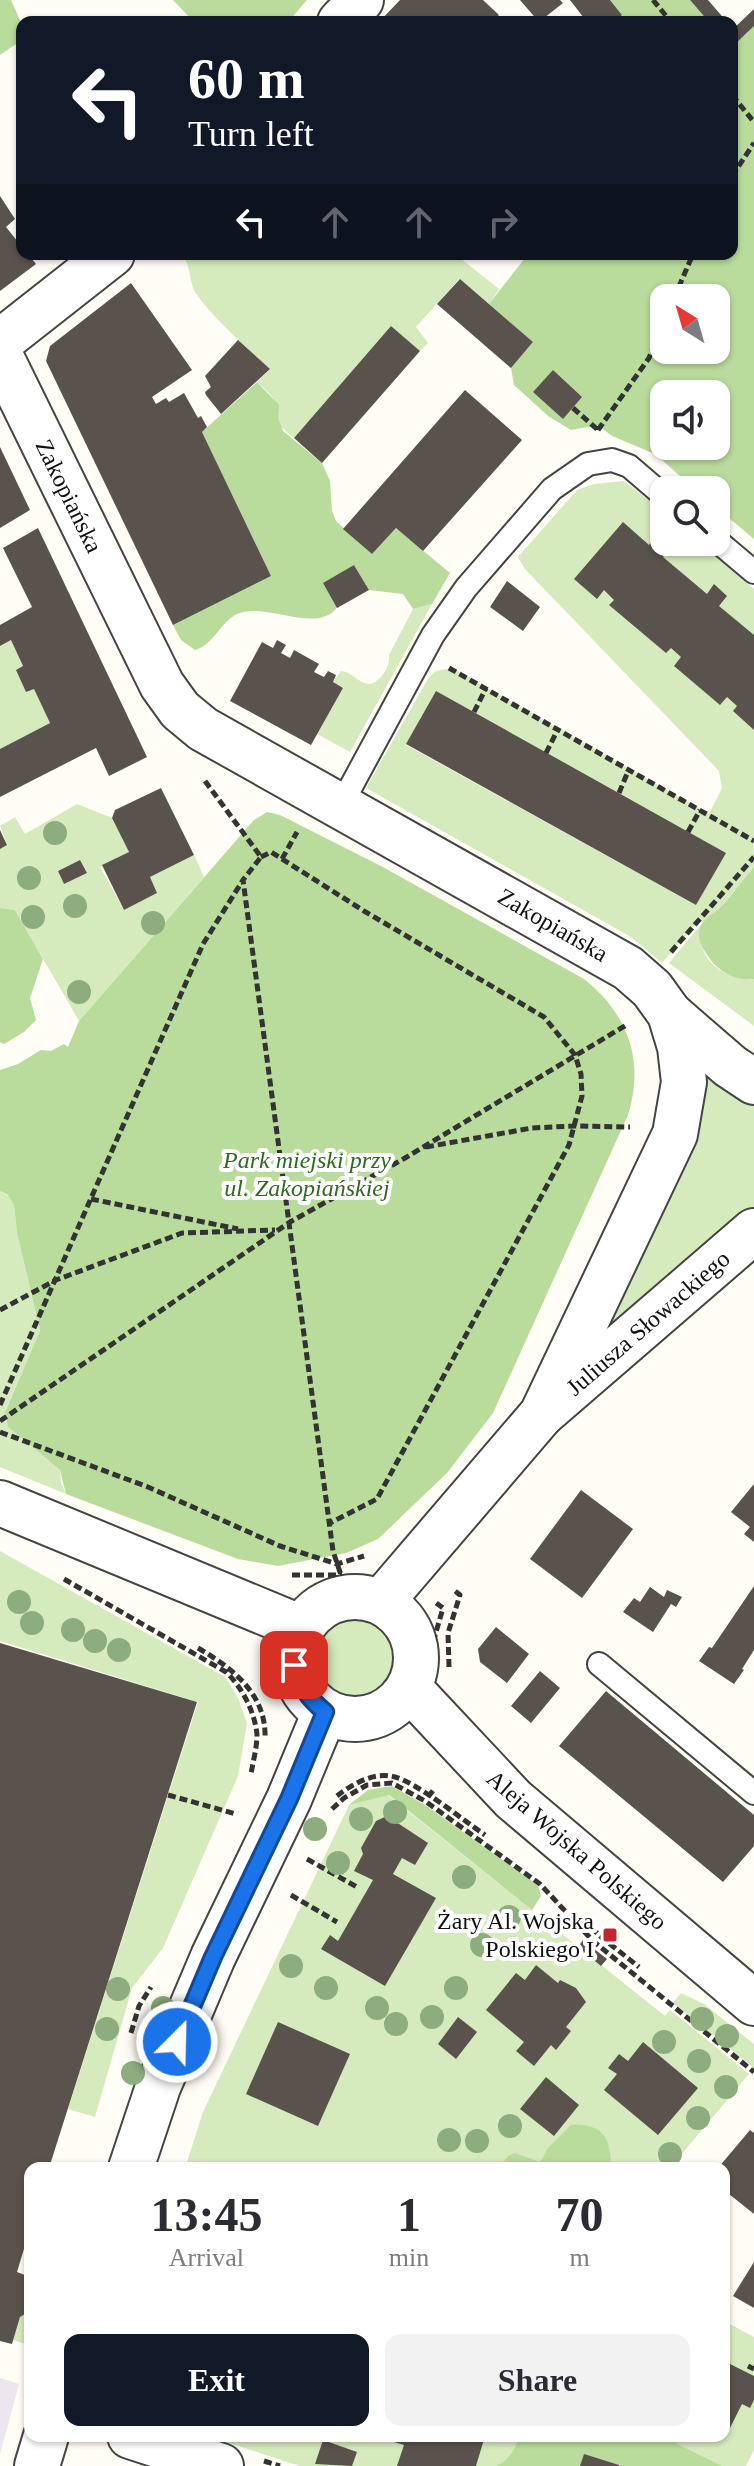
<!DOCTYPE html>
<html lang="en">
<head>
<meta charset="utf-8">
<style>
	body { margin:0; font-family:Georgia,serif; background:#f2f2f3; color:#2b2b33; height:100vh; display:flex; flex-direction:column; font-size:30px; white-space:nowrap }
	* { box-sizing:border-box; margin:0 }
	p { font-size:26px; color:#7c7c81 }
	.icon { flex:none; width:44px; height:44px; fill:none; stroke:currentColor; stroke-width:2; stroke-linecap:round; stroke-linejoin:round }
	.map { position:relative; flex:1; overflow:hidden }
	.panel { position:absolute; left:24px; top:2162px; width:706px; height:280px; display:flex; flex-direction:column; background:#fff; border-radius:16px; box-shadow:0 2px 6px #0004 }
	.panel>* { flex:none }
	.guide { position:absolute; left:16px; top:16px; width:722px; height:244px; border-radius:16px; box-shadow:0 2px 6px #0004; background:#111827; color:#fff; overflow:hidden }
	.needle { width:52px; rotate:323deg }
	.buttons { position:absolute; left:650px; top:284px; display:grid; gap:16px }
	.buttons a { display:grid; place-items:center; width:80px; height:80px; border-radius:16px; background:#fff; box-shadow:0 2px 6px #0004; font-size:40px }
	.pin { position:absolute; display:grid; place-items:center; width:68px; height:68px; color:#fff; margin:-34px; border-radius:16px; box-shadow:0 4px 12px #0006 }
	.me { position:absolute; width:88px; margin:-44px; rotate:23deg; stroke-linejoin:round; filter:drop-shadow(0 0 6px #0008) }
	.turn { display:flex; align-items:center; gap:28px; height:168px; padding:0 40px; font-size:36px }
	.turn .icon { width:104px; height:104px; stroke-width:2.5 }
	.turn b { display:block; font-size:56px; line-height:68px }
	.lanes { display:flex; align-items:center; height:76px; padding:0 40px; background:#0003; justify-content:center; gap:40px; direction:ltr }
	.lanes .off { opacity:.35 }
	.eta { display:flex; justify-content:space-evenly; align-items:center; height:136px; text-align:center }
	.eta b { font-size:48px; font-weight:600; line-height:56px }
	.cta { display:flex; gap:16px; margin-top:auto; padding:16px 40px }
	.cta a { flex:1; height:92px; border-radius:16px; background:#111827; color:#fff; font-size:32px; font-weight:600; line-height:92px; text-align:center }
	.cta a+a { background:#f2f2f3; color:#2b2b33 }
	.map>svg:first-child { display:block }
</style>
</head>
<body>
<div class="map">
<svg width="754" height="2466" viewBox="0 0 754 2466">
	<rect width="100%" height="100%" fill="#fffdf5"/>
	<!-- industrial -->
	<path fill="#eee6ef" d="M0,2378l19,6 -19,70z"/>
	<!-- green -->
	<path fill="#d5ebbd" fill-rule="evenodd" d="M181,254h274l44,35 -10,15 -30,-25 -43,48 12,16 -8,8 -29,-25 -97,112 -15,-13c-4,-26 -1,-24 -22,-43l13,-13c-25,-23 -52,-46 -73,-74 -9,-12 -5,-30 -16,-41z
		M624,481l40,31v30h35l55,47v278l-34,41 -18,15c0,8 -1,18 1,26 6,20 32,32 51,30v47l-85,-63 33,-40 -1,-5 -39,45 -31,-26 -265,-149 63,-111 7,-6 16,-3 257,146 13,-26 -3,-17 -194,-202 -7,-12 59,-67 17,-6zM436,692l289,161 -29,52 -290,-160z
		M432,604l-82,148 -33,-18 26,-46 -10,-6 8,-11c13,1 19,16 33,12 9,-7 16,-16 15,-28l24,-46z
		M11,640l12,26 3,25 8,-2 16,34 -50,26v-103z
		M77,804l35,14 17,34 -29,15 24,43 33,-17 -7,-16 44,-22 10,22 -125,144 -64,-111 -15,-2v-59l7,-5 -7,-18 15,-9 10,17zM80,860l7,13 -23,11 -6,-13z
		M690,1054l64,44v127l-189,162z
		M0,1191l10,6 4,8 3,28 23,99 -35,79 3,16 52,43 1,13 5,11 -66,-27z
		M0,1551l225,126 13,21 9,25 -9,53 -75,172 -31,40 -37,129 -27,-8 130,-407 -198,-61z
		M301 1659a51 51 0 1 1 102 0a51 51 0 1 1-102 0Z
		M388,1795l277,221 5,-6 79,64 -79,94h-485l18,-56 146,-307z
		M681,1993l23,11 50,40v24l-81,-65z
		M30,2311l-1,34 -16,-5 7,-23z
		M724,2321l30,16v113l-8,16h-446l-93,-30h517z"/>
	<!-- forest -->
	<path fill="#b9dc9c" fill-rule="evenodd" d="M0,0h11l11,25v15l-22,15z
		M173,0h134l-19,22h-94z
		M610,0h80l19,22h-96l9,-7z
		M754,26v513l-38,-32v-17h-20l-41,-36 -43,-18 -14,-11 -27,5 -23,-14 -34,-31 -3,-17 22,-26 -44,-38 39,-50h204v-207zM664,298h52v52h-52zM664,394h52v52h-52z
		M257,382l22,23 -1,13 5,13 39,32 8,18 2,30 4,10 36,33 24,-26 54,45 -18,31 -19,5 -10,-15 -34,-4 -15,-25c-5,13 -9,30 -16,41 -19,30 -72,-5 -101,8 -18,9 -22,30 -42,36l-14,-10 -8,-15 98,-49 -69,-144z
		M267,812l13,3 101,51 203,113c44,35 61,81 44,136l-135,298 -46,60 -69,66 -32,14 -68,13 -40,-7 -172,-65 -6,-24 -52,-43 -3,-15 35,-81 -23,-98 -3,-28 -6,-10 -8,-4v-121l18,-6 23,-14 10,1 13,-7 4,3 11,-26 175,-201z
		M754,867v112c-18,1 -27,-3 -40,-15 -9,-11 -21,-26 -12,-40 4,-7 14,-12 19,-17 12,-13 21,-27 33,-40z
		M0,908l15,2 28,49 -13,39 6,22 -12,12 -20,12 -4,-2z
		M392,1786l33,19 113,80 3,11 -9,14 -143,-115 -40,10 19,-15z
		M571,2125c33,-2 40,14 40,43h-112l9,-12 7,-3 25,9 8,-14z
		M518,2436h150l9,8 45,22h-226c11,-4 22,-18 22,-30z"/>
	<!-- building -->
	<path fill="#5a524d" d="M400,0h83l16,15 -7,7h-113z
		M520,0h40l3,3 -24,19z
		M570,0h40l12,15 -9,7h-26z
		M690,0h18l19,22h-18z
		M754,9v17l-22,21v-17z
		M0,196l15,23 -9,8 16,20v7h6l8,10 -36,27z
		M460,279l73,63 -22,26 -74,-64z
		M131,283l61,87 -40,27 4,7 10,-6 3,4 15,-9 14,25 3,-2 6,11 -5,5 69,144 -98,49 -127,-264 4,-15z
		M391,326l29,25 -98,112 -28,-25z
		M238,340l32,29 -49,45 -15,-19 -1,-3 6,-5 -6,-11z
		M553,370l29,27 -19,22 -30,-27z
		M465,390l57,50 -99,111 -27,-23 -24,26 -29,-25z
		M0,447l30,63 -30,18z
		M623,522l26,23 7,-10 14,12 -7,10 44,37 7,-10 13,12 -8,10 35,29v95l-21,-19 4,-5 -10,-9 -7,8 -46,-39 7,-9 -10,-9 -5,5 -57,-48 5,-5 -10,-10 -7,9 -23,-20z
		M38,528l109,229 -38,19 -13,-28 -96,49v-48l50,-26 -16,-34 -8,3 -10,-22 7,-4 -12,-26 -11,6v-21l32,-18 -29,-59z
		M354,565l15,25 -32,18 -14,-25z
		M507,581l33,26 -17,24 -33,-24z
		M277,640l9,5 -5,8 9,5 4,-8 25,14 -5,8 10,5 4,-6 8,4 -3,7 10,6 -32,57 -81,-44 32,-59 11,6z
		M436,691l290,162 -30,52 -290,-161z
		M161,788l33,67 -44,22 7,16 -33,17 -22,-45 27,-13 -17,-34 3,-8z
		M0,830l7,15 -7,4z
		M80,860l7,13 -23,11 -6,-13z
		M754,1484v58l-10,-8 6,-7 -19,-15z
		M581,1490l52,39 -51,69 -52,-39z
		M754,1586v64l-12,19 2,1 -10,14 -35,-23 10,-14 3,1z
		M650,1587l14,10 3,-7 15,7 -6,10 -5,-3 -18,28 -30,-20 11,-14 6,4z
		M496,1627l33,27 -22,29 -27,-21 -2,-13z
		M0,1643l197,59 -148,466h-19v61l-13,43 13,5v34l-10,6 -8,27 -12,-3z
		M540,1671l20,17 -29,35 -20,-17z
		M606,1691l148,124v31l-31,36 -164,-136z
		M387,1816l41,27 -13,22 -13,-7 -9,16 43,24 -51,88 -64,-37 9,-14 8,6 35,-61 -19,-9 9,-17 -2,-6 15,-27z
		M583,1940l24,19 -6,7 -23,-19z
		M536,1965l22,18 2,-3 16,8 10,14 -20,25 5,4 -15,19 -5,-5 -17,21 -18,-15 8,-9 -38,-32 30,-37 9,7z
		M458,2017l19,15 -21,27 -18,-15z
		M278,2022l72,32 -32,72 -72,-32z
		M643,2042l55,46 -40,47 -54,-45 13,-16 -9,-6 11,-14 9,7z
		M546,2077l33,28 -25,31 -34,-27z
		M750,2130l4,3v81l-30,-24v-22h-6z
		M754,2262v46l-21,-12z
		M724,2361l30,15v24l-4,8 -8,-4 -14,28 -4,-2z
		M396,2436h89l-9,30h-79l7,-21 -10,-3z
		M323,2440l34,12 -5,14 -37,-2z
		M584,2454l35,11v1h-39z"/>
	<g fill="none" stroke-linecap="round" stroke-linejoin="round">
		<!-- service casing -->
		<g stroke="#444" stroke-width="26">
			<path id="service" d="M716,540l38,32
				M341,805l92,-170 33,-47 86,-99 36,-25 24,-4 17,6 35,30
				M599,1664l155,129"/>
		</g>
		<!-- minor casing -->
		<g stroke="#444" stroke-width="48">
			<path id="minor" d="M670,1014l60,52 24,16
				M542,1414l212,-183
				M130,2436l91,30"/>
		</g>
		<!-- tertiary casing -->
		<g stroke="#444" stroke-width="48">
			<path id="tertiary" d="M340,22l21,-22
				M0,342l112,-88
				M0,355l162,330 18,25 23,19 425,239 24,21 18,25 10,33 4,35 -9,52 -133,280 -161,188
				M0,1503l302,125
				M294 1658a61 61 0 1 1 122 0a61 61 0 1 1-122 0Z
				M409,1688l104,111 241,204
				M131,2168l27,-81 55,-130 76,-158 36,-87
				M37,2466l9,-30"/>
		</g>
		<!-- path -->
		<path stroke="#333" stroke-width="5" stroke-dasharray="8 4" stroke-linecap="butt" d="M653,0l18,22
			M732,95l22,27
			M732,176l22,-33
			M674,298l19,-44
			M573,408l25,22
			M598,430l51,-72 15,-36
			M449,668l305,173
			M474,712l12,-24
			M546,753l12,-24
			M205,781l56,76 -18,23 90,671 8,24
			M619,793l10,-24
			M688,832l12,-22
			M261,857l10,-5 93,59 180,106 31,38 6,19 1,22 -13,49 -192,354 -47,24
			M282,859l15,-27
			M671,952l83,-95
			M426,1147l106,-19 42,-2 56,1
			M91,1199l147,30
			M0,1310l56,-30 126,-47 93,-3
			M0,1405l203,-461 40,-64
			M0,1421l290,-199 115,-64 223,-134
			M0,1432l148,55 132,59 57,18 27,-8
			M292,1575h50
			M64,1579l162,93c16,15 29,40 31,63 0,12 -4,27 -6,39
			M198,1648c34,20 69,46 67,91
			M433,1654l-1,-8 11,-38 -8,-6
			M449,1667l-1,-34 12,-38 -6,-5
			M168,1795l68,19
			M337,1796c15,-12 38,-25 58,-19 24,7 68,43 90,58
			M428,1797l7,-9
			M332,1809l12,-11 23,-13 25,-2 33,18 115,83 53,57 161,131
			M307,1859l50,28
			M291,1895l46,27
			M583,1919l17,17 39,31
			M131,2033l8,-27 12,-19
			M748,2366l6,3
			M264,2461l16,5"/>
		<!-- service -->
		<use href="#service" stroke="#fff" stroke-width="22"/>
		<!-- minor -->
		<use href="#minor" stroke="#fff" stroke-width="44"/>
		<!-- tertiary -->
		<use href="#tertiary" stroke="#fff" stroke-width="44"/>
	</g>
	<!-- trees -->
	<g fill="#8dad7f">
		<circle cx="55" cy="833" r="12"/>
		<circle cx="29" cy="878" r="12"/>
		<circle cx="75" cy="906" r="12"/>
		<circle cx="33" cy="917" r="12"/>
		<circle cx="153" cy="923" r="12"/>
		<circle cx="79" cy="992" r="12"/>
		<circle cx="19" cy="1602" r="12"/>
		<circle cx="32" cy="1623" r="12"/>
		<circle cx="73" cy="1630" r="12"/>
		<circle cx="95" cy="1641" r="12"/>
		<circle cx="119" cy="1650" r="12"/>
		<circle cx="395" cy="1812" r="12"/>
		<circle cx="361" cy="1819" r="12"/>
		<circle cx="315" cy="1829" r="12"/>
		<circle cx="338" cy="1863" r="12"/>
		<circle cx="464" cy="1877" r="12"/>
		<circle cx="509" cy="1917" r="12"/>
		<circle cx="482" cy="1945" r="12"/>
		<circle cx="291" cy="1966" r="12"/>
		<circle cx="326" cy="1988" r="12"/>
		<circle cx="456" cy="1988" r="12"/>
		<circle cx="118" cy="1989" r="12"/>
		<circle cx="163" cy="2008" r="12"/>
		<circle cx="377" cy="2008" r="12"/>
		<circle cx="432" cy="2017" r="12"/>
		<circle cx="702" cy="2019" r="12"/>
		<circle cx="396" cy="2024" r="12"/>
		<circle cx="107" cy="2029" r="12"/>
		<circle cx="727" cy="2036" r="12"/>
		<circle cx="664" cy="2042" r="12"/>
		<circle cx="699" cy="2061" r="12"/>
		<circle cx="133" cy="2073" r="12"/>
		<circle cx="726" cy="2087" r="12"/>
		<circle cx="698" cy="2118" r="12"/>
		<circle cx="510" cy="2126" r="12"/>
		<circle cx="449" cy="2140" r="12"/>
		<circle cx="477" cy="2141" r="12"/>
		<circle cx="670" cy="2154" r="12"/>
	</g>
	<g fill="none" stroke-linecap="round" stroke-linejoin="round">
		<!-- route casing -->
		<g stroke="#114b97" stroke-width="20">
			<path id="route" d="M177,2042l36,-85 76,-158 36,-87c-17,-14 -25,-26 -31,-47"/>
		</g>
		<!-- route -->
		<use href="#route" stroke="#1a73e8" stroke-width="14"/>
	</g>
	<!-- markers -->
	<rect fill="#c4262e" stroke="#fff" stroke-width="3" x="602" y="1927" width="16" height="16" rx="4"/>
	<g text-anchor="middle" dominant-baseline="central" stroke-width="8" stroke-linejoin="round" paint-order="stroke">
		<!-- street labels -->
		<g font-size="24" fill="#111" stroke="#fff">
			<text transform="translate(69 496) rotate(64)">Zakopiańska</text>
			<text transform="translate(553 925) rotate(30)">Zakopiańska</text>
			<text transform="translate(648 1323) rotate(-41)">Juliusza Słowackiego</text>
			<text transform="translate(577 1850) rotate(41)">Aleja Wojska Polskiego</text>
		</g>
		<!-- park labels -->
		<g font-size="24" font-style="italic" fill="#2f6b1f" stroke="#fff">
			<text x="307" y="1160">Park miejski przy<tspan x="307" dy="28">ul. Zakopiańskiej</tspan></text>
		</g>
		<!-- poi labels -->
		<g font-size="24" fill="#111" stroke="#fff" text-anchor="end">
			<text x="594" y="1921">Żary Al. Wojska<tspan x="594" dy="28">Polskiego I</tspan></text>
		</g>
	</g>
</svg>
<div class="buttons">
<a><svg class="needle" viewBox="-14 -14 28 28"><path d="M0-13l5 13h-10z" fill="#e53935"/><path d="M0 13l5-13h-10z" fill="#7c7c81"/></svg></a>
<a><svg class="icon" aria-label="sound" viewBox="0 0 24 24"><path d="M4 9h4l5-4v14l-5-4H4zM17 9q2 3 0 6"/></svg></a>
<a><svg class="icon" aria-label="search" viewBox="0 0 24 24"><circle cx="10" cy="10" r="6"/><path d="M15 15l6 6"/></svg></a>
</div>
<div class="pin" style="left:294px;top:1665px;background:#d93025"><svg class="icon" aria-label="arrive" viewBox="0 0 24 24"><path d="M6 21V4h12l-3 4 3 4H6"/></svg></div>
<svg class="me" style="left:177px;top:2042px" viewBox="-20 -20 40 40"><circle r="17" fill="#1a73e8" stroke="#fff" stroke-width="3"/><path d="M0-11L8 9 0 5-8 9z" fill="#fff"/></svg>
<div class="guide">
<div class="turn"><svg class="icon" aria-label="left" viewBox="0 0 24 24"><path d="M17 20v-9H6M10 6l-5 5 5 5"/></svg><div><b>60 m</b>Turn left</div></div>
<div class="lanes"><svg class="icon" aria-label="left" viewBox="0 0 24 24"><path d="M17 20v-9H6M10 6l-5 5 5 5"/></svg><svg class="icon off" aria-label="ahead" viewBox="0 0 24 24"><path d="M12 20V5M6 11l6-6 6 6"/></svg><svg class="icon off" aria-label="ahead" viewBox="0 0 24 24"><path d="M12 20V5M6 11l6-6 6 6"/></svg><svg class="icon off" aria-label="right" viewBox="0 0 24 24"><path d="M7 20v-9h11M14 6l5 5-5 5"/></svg></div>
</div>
<section class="panel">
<div class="eta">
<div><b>13:45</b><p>Arrival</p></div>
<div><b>1</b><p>min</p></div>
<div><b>70</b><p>m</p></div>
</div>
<div class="cta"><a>Exit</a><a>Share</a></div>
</section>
</div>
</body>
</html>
